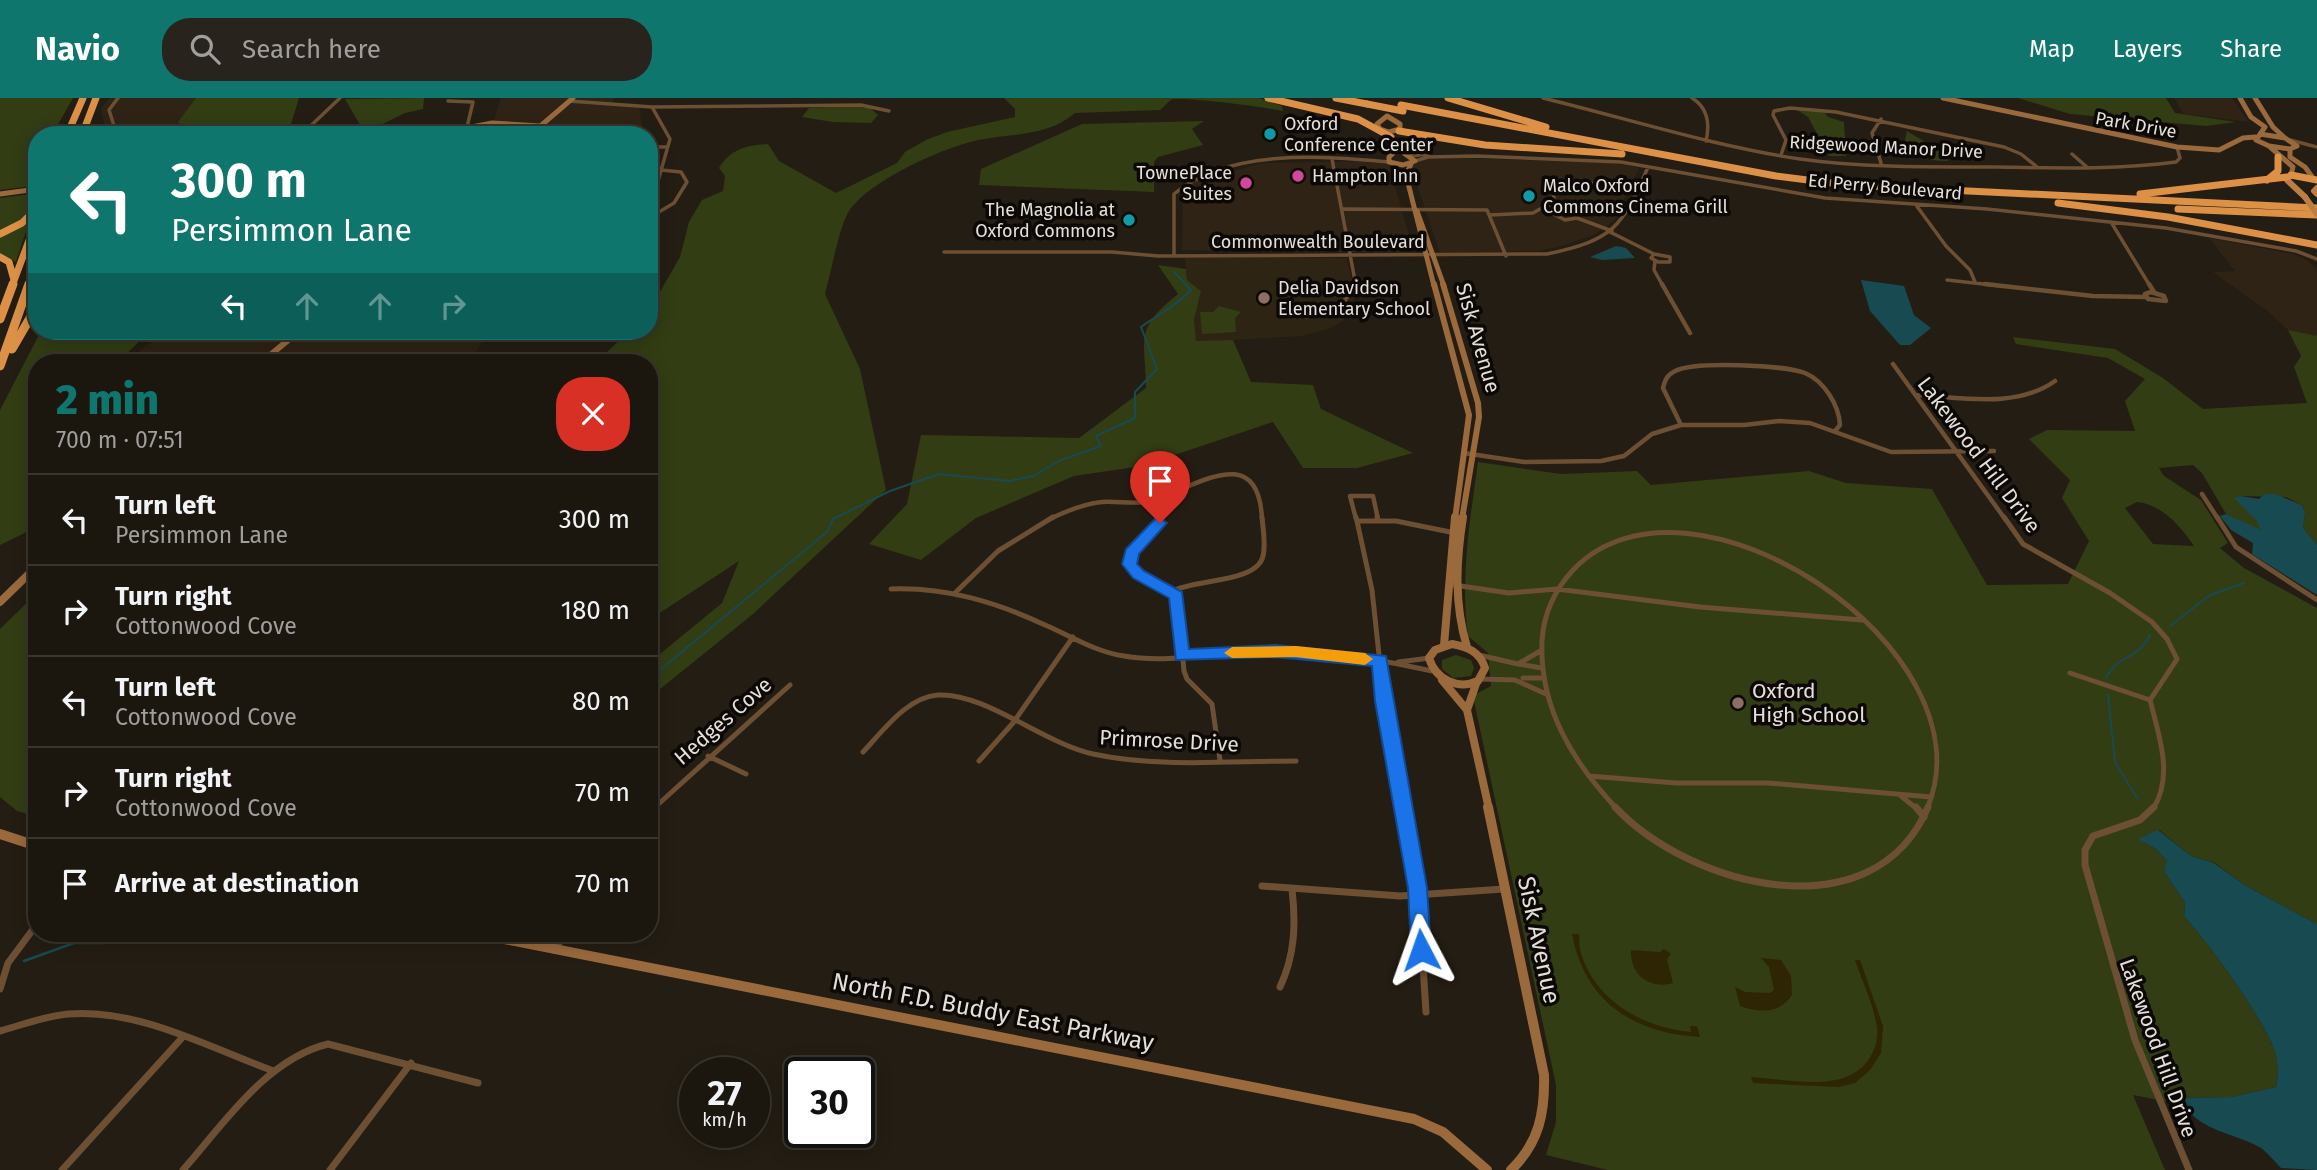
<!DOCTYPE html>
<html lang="en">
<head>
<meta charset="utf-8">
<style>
	body { margin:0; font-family:"Fira Sans",sans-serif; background:#28231c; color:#f1f3f6; height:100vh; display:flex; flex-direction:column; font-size:26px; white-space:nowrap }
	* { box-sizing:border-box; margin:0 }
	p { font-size:23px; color:#a09f9e }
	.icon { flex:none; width:38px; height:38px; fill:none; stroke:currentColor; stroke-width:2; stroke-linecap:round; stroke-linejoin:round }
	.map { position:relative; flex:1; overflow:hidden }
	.details { position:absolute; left:28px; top:256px; width:630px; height:588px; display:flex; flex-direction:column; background:#1b160e; border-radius:28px; box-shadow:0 4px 18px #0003,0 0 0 2px #39352e }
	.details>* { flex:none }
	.top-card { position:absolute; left:28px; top:28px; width:630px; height:214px; border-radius:28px; box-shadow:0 4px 18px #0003,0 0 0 2px #39352e; background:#0f766e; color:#fff; overflow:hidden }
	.speed { position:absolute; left:679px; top:959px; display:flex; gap:14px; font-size:35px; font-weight:700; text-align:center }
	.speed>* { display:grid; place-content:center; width:91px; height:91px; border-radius:50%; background:#1b160e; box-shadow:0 4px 18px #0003,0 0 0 2px #39352e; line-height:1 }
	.speed small { font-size:18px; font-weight:400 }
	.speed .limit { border:4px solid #111; border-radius:10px; background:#fff; color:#111 }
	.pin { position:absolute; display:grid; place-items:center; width:60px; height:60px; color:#fff; margin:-72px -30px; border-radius:50% 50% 50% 0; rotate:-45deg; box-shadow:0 0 7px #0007 }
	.pin .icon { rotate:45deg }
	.me { position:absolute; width:77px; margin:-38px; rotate:356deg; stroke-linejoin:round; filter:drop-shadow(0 0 5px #0008) }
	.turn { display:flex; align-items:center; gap:24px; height:147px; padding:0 28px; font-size:32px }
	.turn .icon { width:91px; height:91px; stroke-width:2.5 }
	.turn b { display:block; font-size:49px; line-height:60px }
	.lanes { display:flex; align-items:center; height:66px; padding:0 28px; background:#0003; justify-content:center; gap:35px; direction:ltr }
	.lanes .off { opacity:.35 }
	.round { display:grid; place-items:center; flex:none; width:74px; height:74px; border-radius:28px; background:#28231c }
	.head { display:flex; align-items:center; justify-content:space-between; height:119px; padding:0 28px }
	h1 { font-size:42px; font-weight:800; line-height:52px; color:#0f766e }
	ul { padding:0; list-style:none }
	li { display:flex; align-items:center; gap:21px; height:91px; padding:0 28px; border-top:2px solid #39352e }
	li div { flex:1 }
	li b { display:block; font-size:26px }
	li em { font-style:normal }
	header { display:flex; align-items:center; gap:42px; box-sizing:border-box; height:98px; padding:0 35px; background:#0f766e; color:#fff }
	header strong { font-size:33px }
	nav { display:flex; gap:38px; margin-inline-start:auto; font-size:24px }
	.search { width:490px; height:63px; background:#28231c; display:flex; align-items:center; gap:18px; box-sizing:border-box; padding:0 24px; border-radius:28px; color:#a09f9e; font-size:26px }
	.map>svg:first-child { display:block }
</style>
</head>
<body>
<header>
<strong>Navio</strong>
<div class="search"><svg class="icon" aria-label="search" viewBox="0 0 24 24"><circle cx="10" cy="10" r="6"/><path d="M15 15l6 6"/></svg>Search here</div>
<nav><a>Map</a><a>Layers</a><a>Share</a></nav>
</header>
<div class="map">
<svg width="2317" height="1072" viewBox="0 0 2317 1072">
	<rect width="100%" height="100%" fill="#241d13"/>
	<!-- built -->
	<path fill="#2e2314" d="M110,0h125l-24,37h-105l-5,-27z
		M501,0h114l-4,5 28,1 4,31h-154z
		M2174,0h58l17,24 -65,-8z
		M1457,60l158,5 24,5 -25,53 -19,13 -36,13 -23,4 -96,2 -30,-88 18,-6z
		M1388,63l26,92 -232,-3 1,-59 8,-8 71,-20z
		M2209,140l84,16 14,6 10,9v89l-47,-45 -57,-41 22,-1z
		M165,233h325l-21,31h-343z"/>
	<!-- education -->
	<path fill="#2e2414" d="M1185,158l161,2 10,36 -13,27 -12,7 -30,8 -105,6 -2,-22 7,-29 -14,-11z"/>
	<!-- green -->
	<path fill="#323d14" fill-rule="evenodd" d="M0,0h73l-21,37h-15v41l-5,10 -32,4z
		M196,0h103l-8,26 -9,11h-94l-10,-13z
		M424,0l-1,11 -18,4 -39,19 -7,-1v-8l-14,-24z
		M1004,0h255l23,8 1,5c-25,-5 -87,-13 -110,-12 -5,2 -9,8 -13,11l-85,3c-27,23 -59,20 -91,26 -37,6 -114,41 -135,72 -10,16 -18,62 -24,83l35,75 26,121 -133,124 -104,84v-35l73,-60 17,-42 -90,59v-258h-44l3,-11 21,-20h20v-20l31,-54 9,-35 13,-22 21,-9 2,-15 -6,-8c11,-19 28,-23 49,-24l11,17 57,32 61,-30 8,-11 21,-12 21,-8 68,-15v-8z
		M2018,0h148l9,15 61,9 -30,4 -136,-12z
		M849,8l21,2 8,7 -7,8 -38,-1 -31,-5 7,-9z
		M1797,12l27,1 4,6 16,5 2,34h-17l-21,-39z
		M1204,23l-12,8 11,16 -45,12 -4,5v30l-175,-7 2,-16 101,-45z
		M1907,33l40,24 1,6c-19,1 -32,-7 -43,-21z
		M37,95c-3,22 -19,30 -37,40v-35z
		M30,121l-14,43 -16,-8v-17z
		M1158,167l28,4 1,11 14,11 -7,29 2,21 37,-1 18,42 62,3 8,24 92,44 -56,15h-54l-30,-46 -131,44 -68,10 -98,42 -55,42 -52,-16 38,-40 14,-69 158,3 67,-50c-1,-51 -12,-59 32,-94z
		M1219,208l22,6 -6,6 1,14 -34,2 -2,-22h13z
		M2288,232l29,6v209l-14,-17 2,-15 -3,-8 -16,-8 -45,-1 19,30 2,4h-5l-31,-16 -24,-41 -9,-8 -34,3 5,8 37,24 27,43 -8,5 24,20 73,40v316l-71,-38 -31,-23 -24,-7 -32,-26 -20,9 17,10 12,13 -4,9 21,32 -1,13c26,29 76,97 90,133 4,12 5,25 2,38l-44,10 -48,1 1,7 -52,-10 32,75h-557l-62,-15 10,-33v-37l-82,-384 2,-7 15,-8 -3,-33 -20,-17c-8,-59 2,-116 10,-174l83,12 76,-3 14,14 158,-14 37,12 86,6 55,96 81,-1 21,-43 -27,-43 8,-18 -41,-41 18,-9 88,1 -10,-30 20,-22 -37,-21 -92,-14 -3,-7 102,12 48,29 40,31 104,-6 -13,-36 7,-11zM2137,404c26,3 43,24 57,44l-41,-2 -28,-36z
		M41,233h109l-32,31h-81v165l-37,18v-135z
		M37,495v224l-20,-6 -17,-14v-168z
		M1456,557l15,5 3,8 -3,8 -18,2 -11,-9v-9z"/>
	<!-- sand -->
	<path fill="#2d2504" d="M1572,836h7c1,7 -1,10 2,19 14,48 63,75 110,79l-1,-6h7l3,11c-67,-4 -115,-35 -128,-103z
		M1664,851l7,5 -4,5 6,24c-23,7 -43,-8 -42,-33l29,2z
		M1761,860l20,2 10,16 1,19c-13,19 -32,18 -52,11l-5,-19 10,5 25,1 4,-3 -5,-23z
		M1855,862h5l23,66 -2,27 -11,17 -15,13 -16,4 -86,-4 -2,-6c39,2 99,19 121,-23 4,-7 6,-18 5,-26 -3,-23 -15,-47 -22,-68z"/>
	<!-- water -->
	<path fill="#184a51" d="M1616,148l10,2 9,10 -33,2 -12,-3z
		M1861,182l43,6 10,29 17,13 -21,17h-10l-30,-34z
		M2264,396h11l27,11 3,8 -2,15 14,17v50l-65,-41 1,-11 -22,-13 -11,-14 6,-2 35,16 -5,-10 -22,-22 7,-2 18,3z
		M2158,732l33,26 23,7 32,23 71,38v246l-36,-2c-6,-6 -13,-15 -20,-20 -22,-14 -73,-19 -77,-50l48,-1 44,-10c3,-12 2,-26 -2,-38 -14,-36 -64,-104 -90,-133l1,-13 -21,-32 3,-10 -11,-12 -18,-10z"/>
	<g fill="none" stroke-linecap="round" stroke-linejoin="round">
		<!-- stream-far1 -->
		<path stroke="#184a51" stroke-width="2" d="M2170,528l40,-31 34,-12
			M2106,580c12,-25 30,-16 44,-43
			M649,581l178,-147 6,-13 57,-28 49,-17 71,7 23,-5 28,-16 40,-14 -5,-10 39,-18v-26l22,-23 -16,-42c18,-13 35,-21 50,-37l-17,-18
			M2108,597l7,67 22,36"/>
		<!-- stream -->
		<path stroke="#184a51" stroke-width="2.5" d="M24,863l50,-18h30l20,-7 25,-3"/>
		<!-- street-far3 -->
		<path stroke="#6d4f34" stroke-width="3.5" d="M1543,0c86,21 170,48 257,61 64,9 132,8 196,8 61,1 120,3 180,-5l4,-4 -3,-11
			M1692,0c16,10 18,26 14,43
			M448,3l25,1 -6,25
			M569,3l83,6 209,-2 28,6
			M652,9l18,32 -12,42
			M1881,21l-9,14 9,30
			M117,37l-8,-25 9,-12
			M301,37l39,-37
			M2290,42l27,7
			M649,49h19
			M2072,56l16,14
			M1781,57l5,-15 -13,-25 1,-4 16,-3 46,4 168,35 17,7 15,12
			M1411,58l17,-2
			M1332,61l24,127
			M1415,63l13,-4 48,-1 145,6 204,36 162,11 179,19 130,23 21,8
			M1916,107l30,41 24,24 5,12
			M1542,110l23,12 12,-2 -4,-5 -23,-8
			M1343,111l144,1 19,46
			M1490,117l43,-2 21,-12 -1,-19 61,2 25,5
			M649,120l25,-15 13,-21 -6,-10 -20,-2
			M1577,120l35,13
			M2111,124l39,64
			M649,127l5,11 -5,12
			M1610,134l44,22
			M944,154h168l46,4 389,-2c66,-14 75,-26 101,-87
			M1654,156l16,3v5h-12l-7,-4z
			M1174,158v-62c55,-46 148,-38 215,-32
			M1655,163l-1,9 9,16
			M1947,182l54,6"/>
		<!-- street-far2 -->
		<path stroke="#6d4f34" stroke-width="4.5" d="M1662,186l28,49
			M1985,186l108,12 53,1
			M2149,186l5,8
			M2151,194l13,4 2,5 -18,-2 -3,-5z
			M1306,219l38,-16 13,-17
			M1893,266l112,155
			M1916,297c45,2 100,14 139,-14
			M1681,327l-18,-37c2,-8 4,-13 12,-17 20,-10 109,-6 130,2 19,8 34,32 35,52l-5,6
			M1464,355l60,9 77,-1 23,-5 28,-22 29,-9h63l35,-4 31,2 81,29 103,-1
			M2202,396l16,25
			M1150,403l10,12v6
			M1050,421c16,-8 34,-15 52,-17 14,-1 29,2 43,0 44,-9 113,-67 117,17
			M1356,421l-6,-23h23l5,23"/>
		<!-- street-far1 -->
		<path stroke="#6d4f34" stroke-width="5" d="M1160,419v6l-29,30 -1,11 8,10 39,22 7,75 3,8 25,25 8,56
			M1356,419l1,4
			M1377,419l1,3
			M2004,419l19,27 87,49 42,29 15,17 10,20 -27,41c9,36 24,76 3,109
			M2217,419l19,30 81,53
			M1454,487l55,8 48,-4 143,18 162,13
			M891,491c55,-2 105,13 154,36 26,11 51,27 79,31 46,8 93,-4 139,-5 57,-2 113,8 169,20
			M1173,493c22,-12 84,-8 90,-35 3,-11 0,-27 -1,-39
			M955,495l43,-42 55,-34
			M1479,557l39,9 24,-14
			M1398,564l32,-4
			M1518,566l24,4
			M2070,575l80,27
			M1523,580h21
			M1480,581l35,1 31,14
			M863,654c20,-21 44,-55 75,-57 46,-3 107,49 155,59 66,14 136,7 203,7
			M708,658l38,18
			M979,663l34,-38 60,-86
			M1589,678l87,7h92l163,14
			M1901,698l16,13
			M653,711l137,-124
			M1404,711l-20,-108 -12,-111 -15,-69h39l59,12
			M1617,711c-44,-47 -78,-101 -75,-169 2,-27 13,-51 32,-71 116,-120 421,81 353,240"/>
		<!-- street -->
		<path stroke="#6d4f34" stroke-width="7" d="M1403,709l15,81 8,124
			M1615,709c75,80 259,128 313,0
			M1916,709l8,10
			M2154,709l-14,13 -47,16 -8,14v15l50,175 54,130
			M649,715l6,-6
			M1262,788l138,10 104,-7
			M556,850l9,-15
			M1280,889c15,-32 16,-63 12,-98
			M0,891l8,-26 29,-39
			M0,933c22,-6 45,-15 68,-17 70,-6 142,34 206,57
			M62,1072l119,-131
			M183,1072c40,-45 83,-111 145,-126l150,39
			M330,1072l81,-107"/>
		<!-- secondary-far3 -->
		<path stroke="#9a6a3d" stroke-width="5" d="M1943,0l234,49 42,3 24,-12 12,-1
			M2240,0l11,19 14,10 -9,13 13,6 21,3
			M2255,0l18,29 12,11
			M1387,18l13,8v5l-11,3 -9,-3 -3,-5z
			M1388,36l10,15
			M2260,36l25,4 12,8 -7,3
			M431,37l61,-12 48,3
			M530,37l43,-37
			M2269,48l24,21 -2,8
			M1398,51l17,12 -12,4 -14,-3v-5z
			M2290,51v8l15,10 8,11
			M1411,66l-5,11 28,111
			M0,96l37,-5
			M1417,113l27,75"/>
		<!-- secondary-far2 -->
		<path stroke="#9a6a3d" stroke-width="6" d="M1434,186l35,131 -14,104
			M1443,186l35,119 1,14 -17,102
			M262,264l37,-31"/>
		<!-- secondary-far1 -->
		<path stroke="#9a6a3d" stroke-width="8" d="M1463,419c-7,44 -9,87 4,130
			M0,504l37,-36
			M1452,546c16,3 28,8 33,24l-7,13c-20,9 -42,-1 -49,-23l6,-8z
			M1444,547l11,-128
			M1442,582l25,30 22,99
			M1467,612l10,-29"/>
		<!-- secondary -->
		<path stroke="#9a6a3d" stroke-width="10" d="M1488,709l56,268c1,38 -5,68 -33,95
			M0,736l37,12
			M474,835l940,186 29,13 44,38"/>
		<!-- primary -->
		<path stroke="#bd7e43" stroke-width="6" d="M2291,77l-4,5 18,17
			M2317,90l-3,3 3,3"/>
		<!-- highway-far1 -->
		<path stroke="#dc9147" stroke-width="7" d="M1268,0l90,21 33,18
			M1336,0l31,6
			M1448,0l98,29
			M1401,7l375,71 71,9 470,23
			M1399,33l86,14 137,9
			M67,37l16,-37
			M82,37l14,-37
			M2291,77l26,5
			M2267,82l11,-9v-14
			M2140,96l147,-17
			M2058,105l110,14 149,28
			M2178,111l139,6
			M0,136l22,-11 15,-15
			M0,159l9,5 5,18
			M12,188l25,-67
			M29,188l8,-23"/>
		<!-- highway -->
		<path stroke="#dc9147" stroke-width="9" d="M0,221l13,-35
			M12,251l25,-43
			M0,268l29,-82"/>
		<!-- primary-bridge -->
		<path stroke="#bd7e43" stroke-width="6" d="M2305,99l12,17"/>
		<!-- highway-bridge -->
		<path stroke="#dc9147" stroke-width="7" d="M1367,6l36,7"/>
	</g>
	<!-- route -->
	<path fill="#1a73e8" stroke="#114b97" stroke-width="2" d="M1160,420l7,5 -28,31 -2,10 7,7 38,21 7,57 86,-4 111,11 41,232 4,62 -3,6 -7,2 -7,-2 -3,-6 -3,-62 -33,-187 -3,-35 -97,-9 -99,3 -7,-62 -36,-20 -11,-14 4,-15 29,-30z"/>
	<!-- slow -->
	<path fill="#f59e0b" d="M1296,548l69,7 8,6 -8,6 -69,-8 -64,1 -8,-5 8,-6z"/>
	<!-- markers -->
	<g fill="#0f9aa8" stroke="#0b0805" stroke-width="2.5">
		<circle cx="1270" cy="36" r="7"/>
		<circle cx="1529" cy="98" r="7"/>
		<circle cx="1129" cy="122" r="7"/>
	</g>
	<g fill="#d1479c" stroke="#0b0805" stroke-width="2.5">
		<circle cx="1298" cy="78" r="7"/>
		<circle cx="1246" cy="85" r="7"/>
	</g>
	<g fill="#8d6e63" stroke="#0b0805" stroke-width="2.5">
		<circle cx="1264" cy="200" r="7"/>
		<circle cx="1738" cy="605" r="7"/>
	</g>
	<g text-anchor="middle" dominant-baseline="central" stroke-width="7" stroke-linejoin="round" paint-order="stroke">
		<!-- far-poi labels -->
		<g font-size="18" fill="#e4dfd8" stroke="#0b0805" text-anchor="start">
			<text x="1284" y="26">Oxford<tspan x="1284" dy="21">Conference Center</tspan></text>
			<text x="1232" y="75" text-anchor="end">TownePlace<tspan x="1232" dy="21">Suites</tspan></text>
			<text x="1312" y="78">Hampton Inn</text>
			<text x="1543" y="88">Malco Oxford<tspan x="1543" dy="21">Commons Cinema Grill</tspan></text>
			<text x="1115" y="112" text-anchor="end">The Magnolia at<tspan x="1115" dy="21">Oxford Commons</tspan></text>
			<text x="1278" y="190">Delia Davidson<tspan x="1278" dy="21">Elementary School</tspan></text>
		</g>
		<!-- far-street labels -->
		<g font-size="18" fill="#e4dfd8" stroke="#0b0805">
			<text transform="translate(2136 27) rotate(10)">Park Drive</text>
			<text transform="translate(1886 49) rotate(3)">Ridgewood Manor Drive</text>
			<text transform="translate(1885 89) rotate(5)">Ed Perry Boulevard</text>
			<text x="1318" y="144">Commonwealth Boulevard</text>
		</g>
		<!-- street labels -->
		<g font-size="21" fill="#e4dfd8" stroke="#0b0805">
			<text transform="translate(1478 240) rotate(74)">Sisk Avenue</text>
			<text transform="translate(1979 357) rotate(53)">Lakewood Hill Drive</text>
			<text transform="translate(723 623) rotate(-41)">Hedges Cove</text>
			<text transform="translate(1169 643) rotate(3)">Primrose Drive</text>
			<text transform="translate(2158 950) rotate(70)">Lakewood Hill Drive</text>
		</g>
		<!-- poi labels -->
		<g font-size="21" fill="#e4dfd8" stroke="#0b0805" text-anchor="start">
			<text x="1752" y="593">Oxford<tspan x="1752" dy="24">High School</tspan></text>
		</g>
		<!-- near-street labels -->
		<g font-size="24" fill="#e4dfd8" stroke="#0b0805">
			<text transform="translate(1539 842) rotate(78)">Sisk Avenue</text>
			<text transform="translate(993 914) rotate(11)">North F.D. Buddy East Parkway</text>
		</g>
	</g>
</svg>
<div class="speed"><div>27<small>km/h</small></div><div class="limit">30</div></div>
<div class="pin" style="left:1160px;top:425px;background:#d93025"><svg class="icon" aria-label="arrive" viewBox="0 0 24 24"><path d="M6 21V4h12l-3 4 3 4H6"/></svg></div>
<svg class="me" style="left:1421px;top:852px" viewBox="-20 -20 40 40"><path d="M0-17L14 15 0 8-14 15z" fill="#1a73e8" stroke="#fff" stroke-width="4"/></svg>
<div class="top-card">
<div class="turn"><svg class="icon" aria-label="left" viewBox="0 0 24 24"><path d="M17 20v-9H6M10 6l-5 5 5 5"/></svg><div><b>300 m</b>Persimmon Lane</div></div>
<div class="lanes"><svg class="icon" aria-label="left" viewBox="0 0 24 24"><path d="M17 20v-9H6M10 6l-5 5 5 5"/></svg><svg class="icon off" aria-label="ahead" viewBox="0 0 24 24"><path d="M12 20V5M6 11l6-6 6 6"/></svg><svg class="icon off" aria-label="ahead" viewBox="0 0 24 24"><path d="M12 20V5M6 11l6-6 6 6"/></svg><svg class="icon off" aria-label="right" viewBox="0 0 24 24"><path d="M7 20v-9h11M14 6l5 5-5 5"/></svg></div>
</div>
<section class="details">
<div class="head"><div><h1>2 min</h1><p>700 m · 07:51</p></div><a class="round" style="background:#d93025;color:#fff"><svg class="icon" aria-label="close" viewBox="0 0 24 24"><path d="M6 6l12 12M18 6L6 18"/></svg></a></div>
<ul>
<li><svg class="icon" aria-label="left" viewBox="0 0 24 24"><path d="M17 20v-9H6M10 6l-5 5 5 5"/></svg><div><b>Turn left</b><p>Persimmon Lane</p></div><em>300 m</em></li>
<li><svg class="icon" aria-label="right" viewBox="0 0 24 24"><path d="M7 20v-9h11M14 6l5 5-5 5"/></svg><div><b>Turn right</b><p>Cottonwood Cove</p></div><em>180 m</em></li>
<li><svg class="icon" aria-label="left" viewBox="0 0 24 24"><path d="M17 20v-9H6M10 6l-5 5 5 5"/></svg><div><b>Turn left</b><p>Cottonwood Cove</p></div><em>80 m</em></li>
<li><svg class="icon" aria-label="right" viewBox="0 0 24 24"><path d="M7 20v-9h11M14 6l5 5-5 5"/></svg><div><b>Turn right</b><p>Cottonwood Cove</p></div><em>70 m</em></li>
<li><svg class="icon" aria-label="arrive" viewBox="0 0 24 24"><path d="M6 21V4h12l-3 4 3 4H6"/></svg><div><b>Arrive at destination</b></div><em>70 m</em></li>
</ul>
</section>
</div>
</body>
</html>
